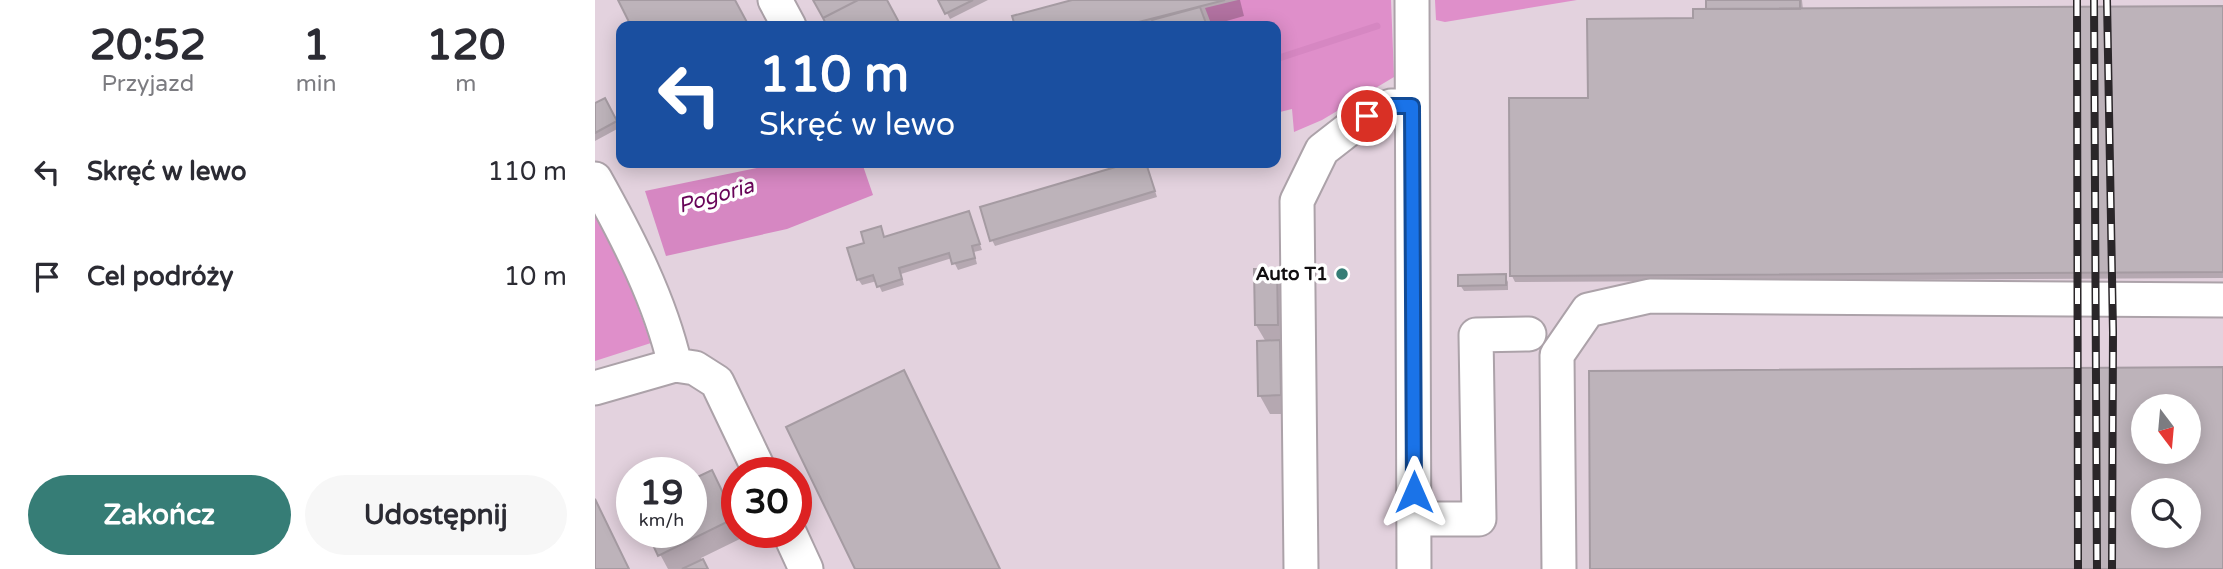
<!DOCTYPE html>
<html lang="pl">
<head>
<meta charset="utf-8">
<style>
	body { margin:0; font-family:"Varela Round",sans-serif; background:#f7f7f7; color:#2b2b33; height:100vh; display:flex; flex-direction:column; font-size:26px; white-space:nowrap }
	* { box-sizing:border-box; margin:0 }
	p { font-size:23px; color:#7c7c81 }
	.icon { flex:none; width:38px; height:38px; fill:none; stroke:currentColor; stroke-width:2; stroke-linecap:round; stroke-linejoin:round }
	.map { position:relative; flex:1; overflow:hidden }
	.side { display:flex; flex-direction:column; background:#fff; width:595px }
	.side>* { flex:none }
	.top-card { position:absolute; left:21px; top:21px; width:665px; height:147px; border-radius:14px; box-shadow:0 4px 18px #0003; background:#1a4fa0; color:#fff; overflow:hidden }
	.needle { width:46px; rotate:164deg }
	.fabs { position:absolute; left:1536px; top:394px; display:grid; gap:14px }
	.fabs a { display:grid; place-items:center; width:70px; height:70px; border-radius:50%; background:#fff; box-shadow:0 4px 18px #0003; font-size:35px }
	.speed { position:absolute; left:21px; top:457px; display:flex; gap:14px; font-size:35px; font-weight:700; text-align:center }
	.speed>* { display:grid; place-content:center; width:91px; height:91px; border-radius:50%; background:#fff; box-shadow:0 4px 18px #0003; line-height:1 }
	.speed small { font-size:18px; font-weight:400 }
	.speed .limit { border:10px solid #d22; background:#fff; color:#111 }
	.pin { position:absolute; display:grid; place-items:center; width:60px; height:60px; color:#fff; margin:-30px; border:4px solid #fff; border-radius:50%; box-shadow:0 2px 7px #0007 }
	.me { position:absolute; width:77px; margin:-38px; rotate:0deg; stroke-linejoin:round; filter:drop-shadow(0 0 5px #0008) }
	.turn { display:flex; align-items:center; gap:24px; height:147px; padding:0 28px; font-size:32px }
	.turn .icon { width:91px; height:91px; stroke-width:2.5 }
	.turn b { display:block; font-size:49px; line-height:60px }
	.eta { display:flex; justify-content:space-evenly; align-items:center; height:119px; text-align:center }
	.eta b { font-size:42px; font-weight:800; line-height:49px }
	.cta { display:flex; gap:14px; margin-top:auto; padding:14px 28px }
	.cta a { flex:1; height:80px; border-radius:42px; background:#367d76; color:#fff; font-size:28px; font-weight:800; line-height:80px; text-align:center }
	.cta a+a { background:#f7f7f7; color:#2b2b33 }
	ul { padding:0; list-style:none }
	li { display:flex; align-items:center; gap:21px; height:105px; padding:0 28px }
	li div { flex:1 }
	li b { display:block; font-size:26px }
	li em { font-style:normal }
	main { display:flex; flex:1; min-height:0 }
	.map>svg:first-child { display:block }
</style>
</head>
<body>
<main>
<section class="side">
<div class="eta">
<div><b>20:52</b><p>Przyjazd</p></div>
<div><b>1</b><p>min</p></div>
<div><b>120</b><p>m</p></div>
</div>
<ul>
<li><svg class="icon" aria-label="left" viewBox="0 0 24 24"><path d="M17 20v-9H6M10 6l-5 5 5 5"/></svg><div><b>Skręć w lewo</b></div><em>110 m</em></li>
<li><svg class="icon" aria-label="arrive" viewBox="0 0 24 24"><path d="M6 21V4h12l-3 4 3 4H6"/></svg><div><b>Cel podróży</b></div><em>10 m</em></li>
</ul>
<div class="cta"><a>Zakończ</a><a>Udostępnij</a></div>
</section>
<div class="map">
<svg width="1628" height="569" viewBox="0 0 1628 569">
	<rect width="100%" height="100%" fill="#ece1e9"/>
	<!-- built -->
	<path fill="#e3d2de" fill-rule="evenodd" d="M0,0h1628v569h-1628zM26,26h655v137h-655zM1549,406h45v46h-45zM37,472h59v60h-59zM142,472h59v60h-59zM1549,490h45v46h-45z"/>
	<!-- forest -->
	<path fill="#df8fca" d="M643,0h153l3,77 -72,43 -28,12 -2,-23 -16,4v-87h-64l-7,-18z
		M840,0h142l-132,22 -9,-2z
		M0,200l5,4 51,139 -56,18z"/>
	<!-- water -->
	<path fill="#d687c2" d="M186,163h81l11,32 -86,34 -121,27 -21,-65z"/>
	<!-- shadow -->
	<path fill="#0003" fill-rule="evenodd" d="M25,0h114l14,26h-115z
		M345,0h48l-38,19z
		M484,0h161l4,16 -35,10h-193l-2,-9z
		M1113,0h94l1,10 420,-2v270l-708,4 -3,-6 77,-176 119,-89z
		M9,100l15,28 -24,13v-36z
		M540,163h11l11,34 -162,49 -3,-6 -10,-32z
		M376,219l11,31 -8,2 3,12 -19,6 -6,-12 -51,16 3,11 -22,7 -5,-11 -15,4 -4,-6 8,-35 14,-16 5,10z
		M681,271l10,18 1,54h-7l10,17 1,54h-21l-10,-18 6,-54 -10,-17z
		M910,276l3,6v8l-44,1 -4,-6z
		M1628,369v200h-631zM1549,406h45v46h-45zM1549,490h45v46h-45z
		M126,491l16,31v10h4l3,5 -43,21 6,11h-39l-20,-37h43z
		M0,498l34,71h-34z"/>
	<g fill="none" stroke-linecap="round" stroke-linejoin="round">
		<!-- stream -->
		<path stroke="#d687c2" stroke-width="7" d="M681,59l101,-33"/>
	</g>
	<!-- building -->
	<path fill="#bdb3ba" stroke="#a59ba2" stroke-width="2" fill-rule="evenodd" d="M23,0h117l14,26h-118z
		M218,0h45l-35,18z
		M263,0h29l14,26h-74l-4,-8z
		M343,0h35l-28,14z
		M477,0h153l-102,26h-108l-3,-10z
		M1111,0h94v9h-94z
		M1628,6v266l-713,4 -1,-178h79l-1,-79 106,-1v-9z
		M605,7l7,19h-53l-2,-6z
		M10,98l12,23 -22,12v-30z
		M534,163h17l9,28 -165,50 -10,-34z
		M374,211l11,33 -8,2 3,12 -23,6 -3,-11 -50,15 3,11 -25,8 -4,-12 -16,5 -10,-32 17,-5 -3,-11 20,-6 3,11z
		M659,269h23l1,56h-23z
		M911,274v11l-48,1v-11z
		M685,340l1,55 -23,1 -1,-55z
		M1628,367v202h-633l-1,-198zM1549,406h45v46h-45zM1549,490h45v46h-45z
		M309,370l96,199h-145l-69,-142z
		M117,470l23,48 -77,38 -11,-24h44v-52z
		M0,499l34,70h-34z
		M108,559l5,10h-26z"/>
	<g fill="none" stroke-linecap="round" stroke-linejoin="round">
		<!-- minor casing -->
		<g stroke="#aca2a9" stroke-width="37">
			<path id="minor" d="M180,0l14,26
				M817,0l2,569
				M0,179c33,59 65,121 80,186
				M0,388l80,-23 20,3 22,14 43,90
				M819,519h65l-3,-184 53,-1
				M194,532l17,37
				M706,569l-4,-368 25,-51 45,-35 24,-9h21
				M964,569l-2,-214 31,-45 62,-14 573,4"/>
		</g>
		<!-- minor -->
		<use href="#minor" stroke="#fff" stroke-width="33"/>
		<!-- rail casing -->
		<g stroke="#2a2629" stroke-width="8">
			<path id="rail" d="M1482,0l1,569
				M1499,0l3,569
				M1512,0l6,332 -1,237"/>
		</g>
		<!-- rail -->
		<use href="#rail" stroke="#fff" stroke-width="5" stroke-dasharray="16" stroke-linecap="butt"/>
	</g>
	<g fill="none" stroke-linecap="round" stroke-linejoin="round">
		<!-- route casing -->
		<g stroke="#114b97" stroke-width="18">
			<path id="route" d="M772,116l24,-10h21l2,386"/>
		</g>
		<!-- route -->
		<use href="#route" stroke="#1a73e8" stroke-width="12"/>
	</g>
	<!-- markers -->
	<circle fill="#367d76" stroke="#fff" stroke-width="2.5" cx="747" cy="274" r="7"/>
	<g text-anchor="middle" dominant-baseline="central" stroke-width="7" stroke-linejoin="round" paint-order="stroke">
		<!-- poi labels -->
		<g font-size="19" font-weight="bold" fill="#110e10" stroke="#fff" text-anchor="end">
			<text x="733" y="274">Auto T1</text>
		</g>
		<!-- water labels -->
		<g font-size="21" font-style="italic" fill="#680458" stroke="#fff">
			<text transform="translate(121 196) rotate(-16)">Pogoria</text>
		</g>
	</g>
</svg>
<div class="fabs">
<a><svg class="needle" viewBox="-14 -14 28 28"><path d="M0-13l5 13h-10z" fill="#e53935"/><path d="M0 13l5-13h-10z" fill="#7c7c81"/></svg></a>
<a><svg class="icon" aria-label="search" viewBox="0 0 24 24"><circle cx="10" cy="10" r="6"/><path d="M15 15l6 6"/></svg></a>
</div>
<div class="speed"><div>19<small>km/h</small></div><div class="limit">30</div></div>
<div class="pin" style="left:772px;top:116px;background:#d93025"><svg class="icon" aria-label="arrive" viewBox="0 0 24 24"><path d="M6 21V4h12l-3 4 3 4H6"/></svg></div>
<svg class="me" style="left:819px;top:492px" viewBox="-20 -20 40 40"><path d="M0-17L14 15 0 8-14 15z" fill="#1a73e8" stroke="#fff" stroke-width="4"/></svg>
<div class="top-card">
<div class="turn"><svg class="icon" aria-label="left" viewBox="0 0 24 24"><path d="M17 20v-9H6M10 6l-5 5 5 5"/></svg><div><b>110 m</b>Skręć w lewo</div></div>
</div>
</div>
</main>
</body>
</html>
